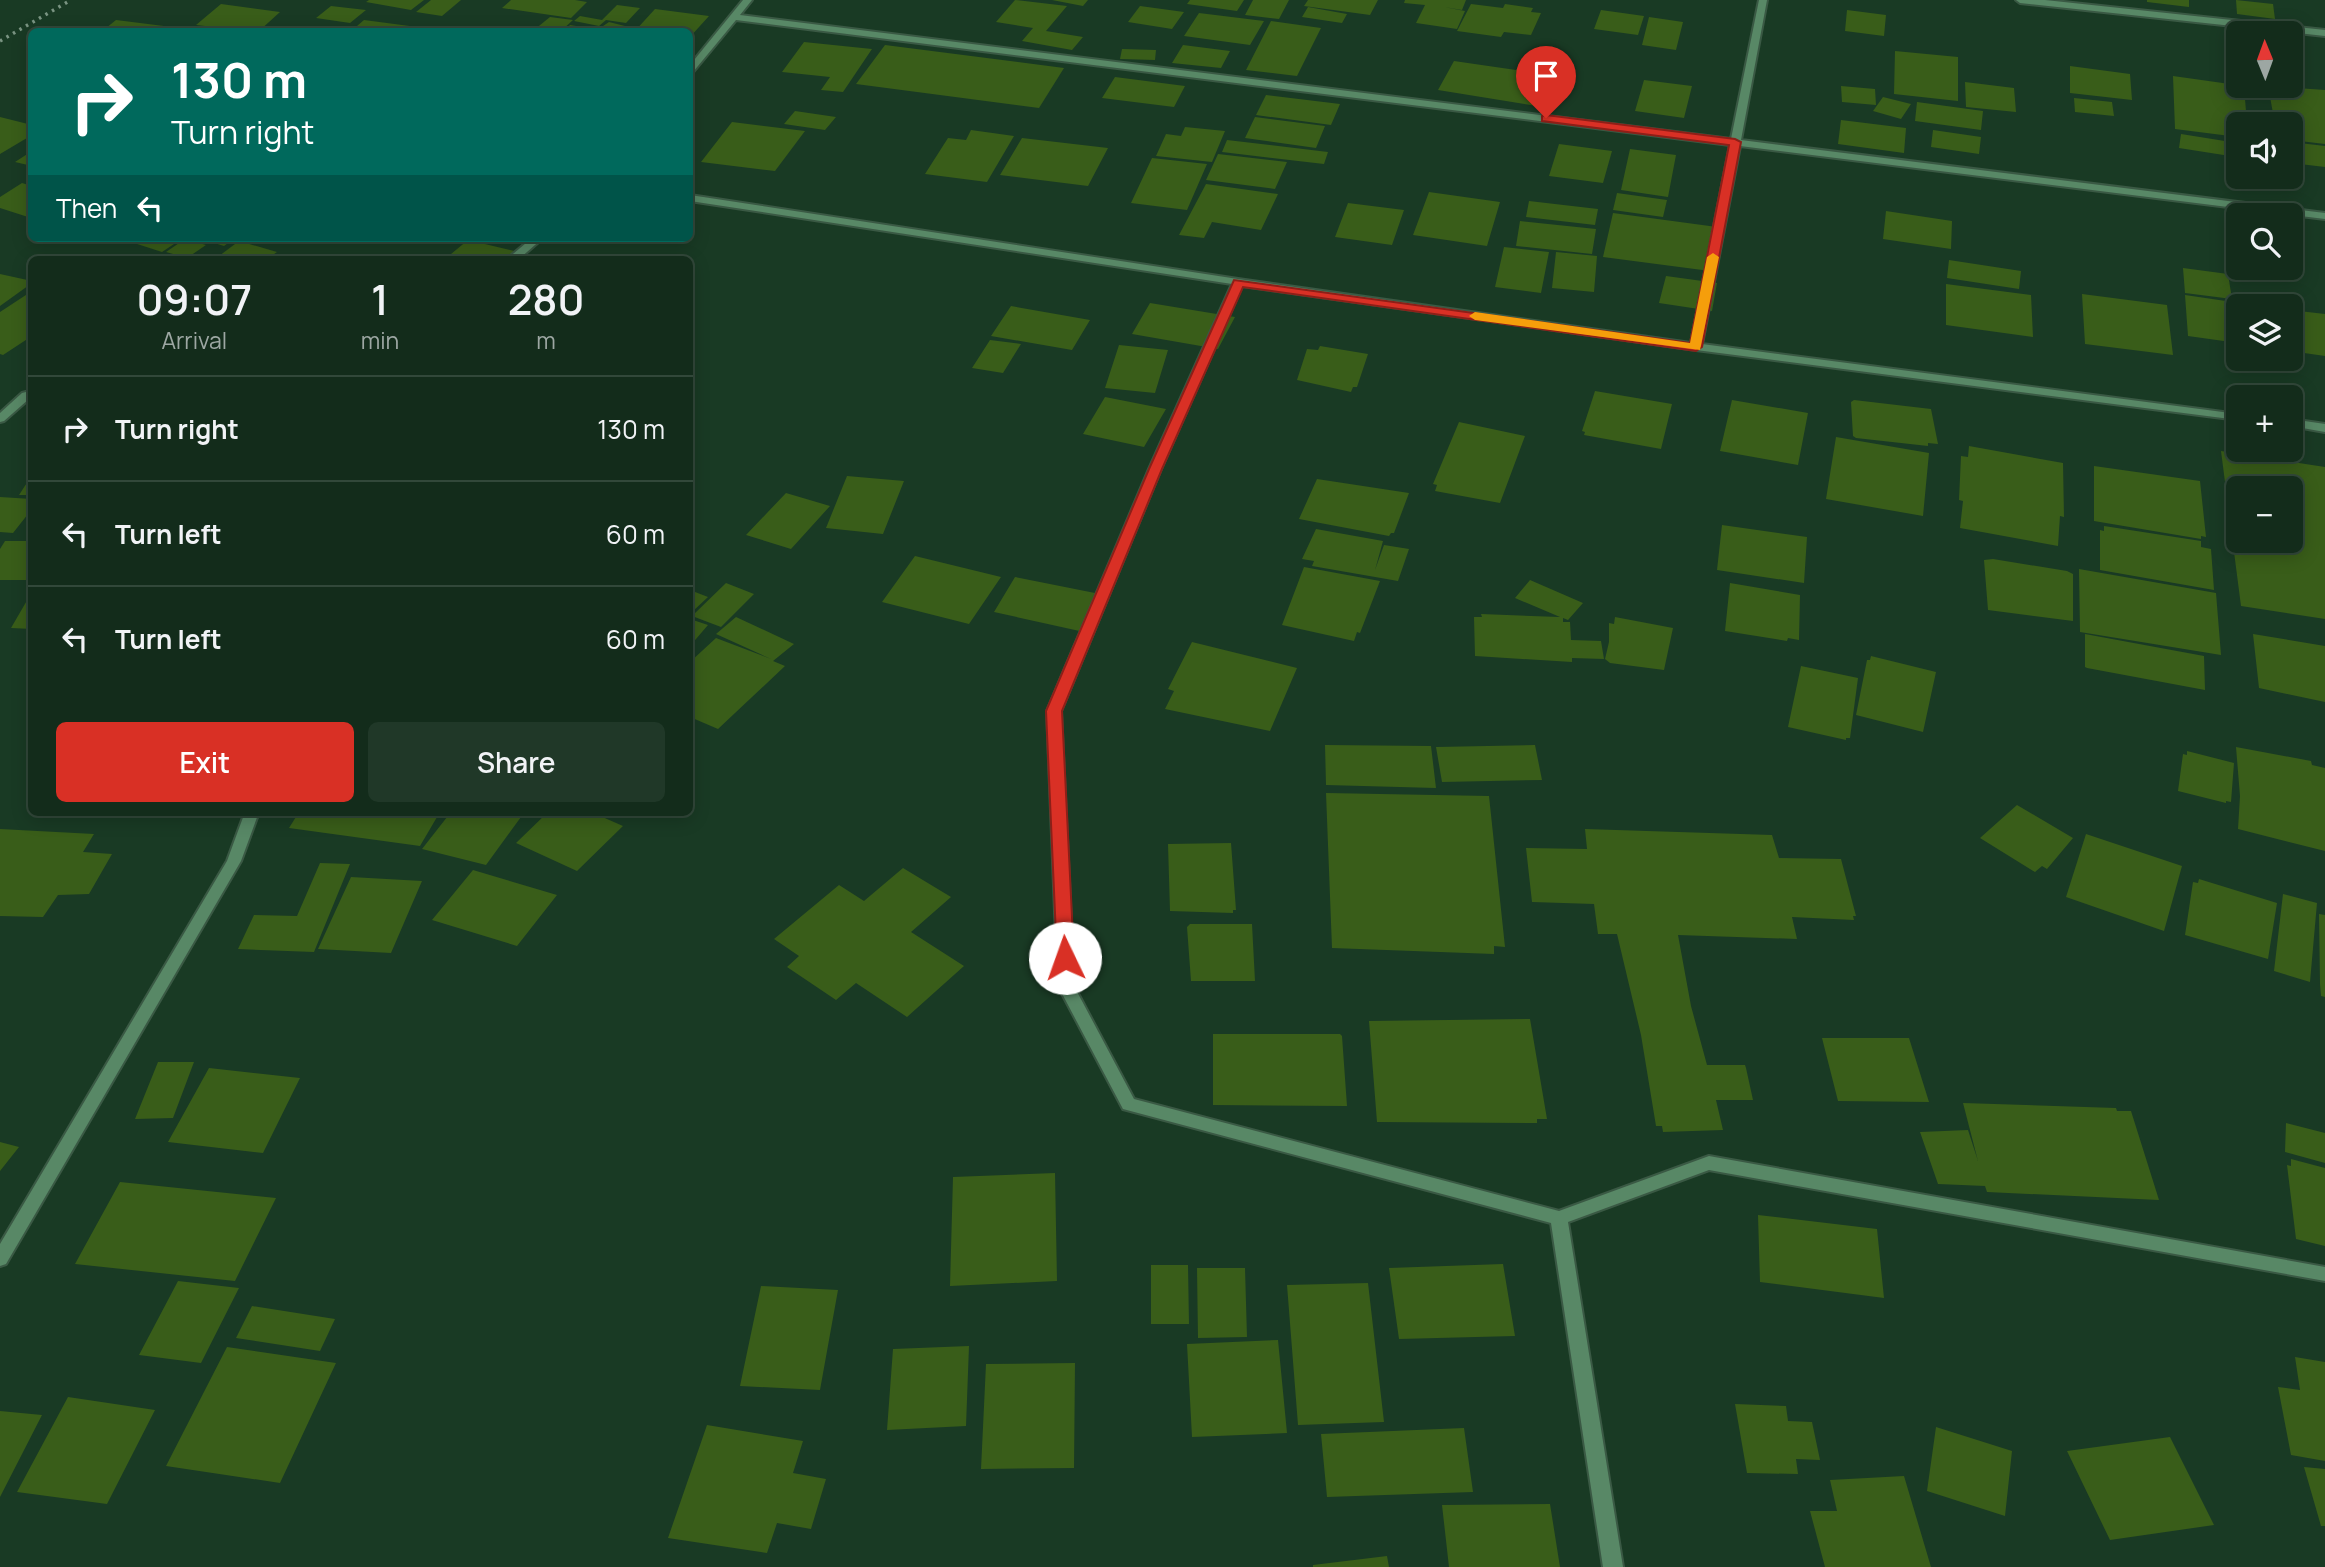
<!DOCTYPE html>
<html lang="en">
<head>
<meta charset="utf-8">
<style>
	body { margin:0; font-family:Manrope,sans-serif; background:#203828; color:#f1f3f6; height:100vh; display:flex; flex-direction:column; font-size:26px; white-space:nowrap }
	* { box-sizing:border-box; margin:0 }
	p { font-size:23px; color:#9da7a3 }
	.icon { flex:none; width:38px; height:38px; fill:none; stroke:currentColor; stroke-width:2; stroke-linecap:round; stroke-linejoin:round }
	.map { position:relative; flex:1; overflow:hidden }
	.panel { position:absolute; left:28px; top:256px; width:665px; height:560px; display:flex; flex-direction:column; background:#132c1b; border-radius:10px; box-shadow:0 4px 18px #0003,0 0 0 2px #32483a }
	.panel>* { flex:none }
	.hud { position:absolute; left:28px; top:28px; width:665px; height:214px; border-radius:10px; box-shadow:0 4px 18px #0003,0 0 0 2px #32483a; background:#00695c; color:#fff; overflow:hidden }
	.needle { width:46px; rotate:359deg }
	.tools { position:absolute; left:2226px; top:21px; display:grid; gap:14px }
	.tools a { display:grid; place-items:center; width:77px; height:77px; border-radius:10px; background:#132c1b; box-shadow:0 4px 18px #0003,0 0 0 2px #32483a; font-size:35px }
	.pin { position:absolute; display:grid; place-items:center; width:60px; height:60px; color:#fff; margin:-72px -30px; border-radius:50% 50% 50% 0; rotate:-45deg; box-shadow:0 0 7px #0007 }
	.pin .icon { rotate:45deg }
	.me { position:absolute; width:77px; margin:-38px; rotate:357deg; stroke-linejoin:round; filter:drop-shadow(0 0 5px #0008) }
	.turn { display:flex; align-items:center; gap:24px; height:147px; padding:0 28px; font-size:32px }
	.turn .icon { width:91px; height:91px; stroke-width:2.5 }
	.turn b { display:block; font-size:49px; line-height:60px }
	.then { display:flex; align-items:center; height:66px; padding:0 28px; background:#0003; gap:14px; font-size:26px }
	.eta { display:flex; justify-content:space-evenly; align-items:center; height:119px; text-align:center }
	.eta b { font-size:42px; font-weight:600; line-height:49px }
	.primary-button { display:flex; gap:14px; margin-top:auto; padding:14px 28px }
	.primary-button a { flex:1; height:80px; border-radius:10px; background:#d93025; color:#fff; font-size:28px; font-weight:600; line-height:80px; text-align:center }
	.primary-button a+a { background:#203828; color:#f1f3f6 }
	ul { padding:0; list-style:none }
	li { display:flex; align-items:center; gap:21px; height:105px; padding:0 28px; border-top:2px solid #32483a }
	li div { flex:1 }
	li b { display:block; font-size:26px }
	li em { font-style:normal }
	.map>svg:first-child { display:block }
</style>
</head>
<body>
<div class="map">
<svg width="2325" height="1567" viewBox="0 0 2325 1567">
	<rect width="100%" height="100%" fill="#193a24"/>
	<!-- building -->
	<path fill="#395d19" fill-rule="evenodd" d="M369,0h55l-13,10 -45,-8z
		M431,0h30l-19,16 -26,-4z
		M511,0h64l12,2 -16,16 -69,-10z
		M1015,0l52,6 -21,25 37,6 -11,13 -50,-9 11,-13 -37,-6z
		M1052,0h36l-5,6z
		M1190,0h54l-7,11 -50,-7z
		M1253,0h36l-10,19 -34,-4z
		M1308,0h70l-8,15 -66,-9z
		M1405,0h61l-4,10 -18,-3 21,4 -8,18 -41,-6 9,-18 -21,-2z
		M2147,0h42v7l-42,-5z
		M2236,0l37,4 2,15 -38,-5z
		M221,4l59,8 -22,20 -62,-7z
		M1471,4l32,4 2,-4 28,4 -2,4 10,1 -10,22 -27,-3 -3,5 -44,-6z
		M617,5l23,3 -14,15 -20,-3 -7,6 -25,-5 6,-5 22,4z
		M331,6l35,4 -16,13 -34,-5z
		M1140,6l44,6 -12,17 -44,-7z
		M1308,7l39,7 -5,9 -40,-6z
		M655,9l54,7 -19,21v-5h-56z
		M1601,10l43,6 -6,19 -44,-6z
		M1847,10l39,5 -2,21 -39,-5z
		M1199,13l65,8 -14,24 -66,-9z
		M550,17l23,3 -13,12 -26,-2z
		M1649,17l34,5 -7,28 -34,-5z
		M116,20l56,7 -6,5h-65z
		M364,20l61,8 -5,4h-70z
		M1271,21l50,7 -24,48 -51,-6z
		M609,22l24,6 -5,4h-12l-16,-4z
		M570,25l31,5v2h-38z
		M804,42l68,7 -29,43 -22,-2 9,-13 -48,-5z
		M885,45l179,23 -25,40 -183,-24z
		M1183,45l47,6 -9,17 -49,-5z
		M1122,49l34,1 -1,10 -35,-1z
		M1895,51l63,6v44l-64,-7z
		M1454,61l62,9 3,-5 35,6 -17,35 -99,-16z
		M2070,66l60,8 2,26 -62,-7z
		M2173,76l71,10 3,38h-9v13l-63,-8z
		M1115,77l70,9 -11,21 -72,-9z
		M1644,80l48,6 -8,32 -49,-7z
		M1965,82l49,6 2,24 -50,-5z
		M1841,86l34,3 1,16 -34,-3z
		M2268,86l57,4v54l-34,-4v-16h-16z
		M1266,95l74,9 -9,21 -75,-10z
		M1883,97l28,7 -10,15 -28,-8z
		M2074,98l38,4 2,14 -39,-4z
		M1917,102l66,9 -2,19 -66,-9z
		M795,111l41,6 -11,13 -41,-6z
		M0,117l32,8v10l-32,19z
		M1255,117l70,9 -9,22 -71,-10z
		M1841,120l65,8 -2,25 -66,-9z
		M732,122l73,9 -30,40 -74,-9z
		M1185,127l40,4 -13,31 -56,-6 10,-22 15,2z
		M971,130l43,6 -27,46 -62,-8 23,-36 18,2z
		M1933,130l48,7 -2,17 -48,-7z
		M2181,134l50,8 -1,14 -51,-8z
		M1022,138l86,10 -20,38 -88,-11z
		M1227,140l101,12 -4,12 -102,-12z
		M2291,142l34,4v21l-34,-4z
		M1559,144l53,7 -9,32 -54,-7z
		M1630,149l46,6 -8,42 -47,-7z
		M32,151v15l-17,-4z
		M1218,154l69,8 -12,27 -69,-9z
		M1152,158l55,6 -20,46 -56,-7z
		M22,183l10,3v28l-4,3 -28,-9v-11z
		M1206,184l72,10 -17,36 -49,-8 -8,16 -25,-3z
		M1429,192l71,10 -13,44 -74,-11z
		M1617,193l50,7 -4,17 -50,-7z
		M1529,201l69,8 -3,16 -69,-8z
		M1348,203l56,7 -12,35 -57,-8z
		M1886,211l66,10 -1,28 -68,-10z
		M1613,213l104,14 -7,44 -107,-14z
		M1520,221l76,8 -4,25 -76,-8z
		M142,238h41l-21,14 -28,-9z
		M198,238h37l-11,8z
		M185,239l21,6 -19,13 -21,-6z
		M468,240l59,14 -6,5h-76z
		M239,241l38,11 -10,7h-52z
		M1504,247l45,5 -8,41 -46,-6z
		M1556,252l41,4 -3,36 -42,-4z
		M1949,260l72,11 -2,18 -72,-11z
		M2183,268l45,6 4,25 -47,-6z
		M0,274l32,7v2l-32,23z
		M1666,276l51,7 -5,28 -53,-8z
		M1946,284l85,11 2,42 -87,-12z
		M32,291v45l-29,19 -3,-1v-42z
		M2082,294l85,11 6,50 -88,-11z
		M2185,295l68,10 -15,1v37l-50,-7z
		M1150,303l85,14 -17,32 -86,-15z
		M1011,306l79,14 -18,30 -81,-14z
		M2299,311l26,3v42l-21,-3z
		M990,340l31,4 -18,29 -31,-5z
		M1119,345l49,5 -13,43 -50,-5z
		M1320,346l48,8 -11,33h-4l-2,5 -54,-12 10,-31 11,1z
		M1595,391l77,13 -11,45 -77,-14 1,-3 -3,-1z
		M1105,397l61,12 -22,38 -61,-13z
		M1732,400l76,13 -10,52 -78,-14z
		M1854,400l77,9 7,35 -10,-1v3l-72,-8 -3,-2 -2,-34z
		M1459,422l66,14 -25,67 -65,-12 2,-6 -4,-1z
		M1836,437l93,16 -6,63 -97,-17z
		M1969,446l94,17 1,54 -4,-1 -2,30 -98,-18 3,-27 -4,-1 2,-44 7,1z
		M2221,451l104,16v152l-84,-13zM2238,488h53v53h-53z
		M2094,466l106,15 6,56 -5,-1v3l-107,-18z
		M32,475v20h-13z
		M847,476l57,5 -21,53 -57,-6z
		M1317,479l92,14 -15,40h-3l-2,3 -90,-17z
		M786,493l44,13 -39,43 -45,-14z
		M0,497l32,2v10l-19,24 -13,-1z
		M1722,525l85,12 -3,46 -87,-13z
		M2104,526l97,15v6l10,2 3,41 -114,-20v-40l4,1z
		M1316,529l67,12 -8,29 9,-25 25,4 -11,32 -86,-15 2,-5 -12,-2z
		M5,541h27v39h-32v-31z
		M915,556l86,21 -32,47 -87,-22z
		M1993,559l74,12 6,3v47l-85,-11 -4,-50z
		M1304,567l76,14 -20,52 -3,-1 -3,9 -72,-16z
		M2079,569l137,24 5,62 -141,-23z
		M1015,577l90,18 -21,37 -90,-20z
		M1530,580l53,23 -15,17 -5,-2v4h7l1,18 30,1 3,18 -32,-1v4l-97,-6 -1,-39h8l-1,-3 79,3 -45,-19z
		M726,583l28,11 -33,33 -29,-11z
		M1730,583l70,12 -1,45 -11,-2 -1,3 -62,-10z
		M690,590l18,7 -16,15 -2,-1z
		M29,597h3v32l-21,-1z
		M736,617l58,27 -21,17 12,5 -67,63 -28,-12v-55l26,-24 55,21 -55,-25z
		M1615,617l58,11 -9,42 -54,-7 -5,-4 4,-17v-19l5,1z
		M690,619l18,6 -18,21z
		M2085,634l119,22 1,34 -118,-22 -2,-1z
		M2253,634l72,12v56l-66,-14z
		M1192,642l105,26 -27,63 -105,-22 9,-18 -6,-2z
		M1871,656l65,16 -13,60 -67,-17 11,-55h3z
		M1801,666l57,12 -8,60h-4v2l-58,-13z
		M1325,745l106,1 5,42 -110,-3z
		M1535,745l7,35 -100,2 -6,-35z
		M2236,747l75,14 1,4 13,3v83l-87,-22 2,-33z
		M2187,751l47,12 -3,39 -5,-1v2l-48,-12 5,-37 4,1z
		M1326,793l163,3 16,151 -11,-1v8l-162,-6z
		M2017,805l56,33 -26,31 -5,-3 -7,6 -55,-34z
		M299,812h141l-20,34 -131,-18z
		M451,812h51l19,5 -35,48 -64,-16z
		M548,812h43l32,14 -46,45 -61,-28z
		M0,829l94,5 -11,18 29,2 -23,40 -31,1 -15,22 -43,-1z
		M1585,829l187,6 7,23 62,1 15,57h-3l1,4 -62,-3 5,22 -119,-4 13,71 16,59h38l1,3 7,32h-37l7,30 -60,2 -1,-6h-6l-15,-91 -24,-101h-19l-4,-30 -62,-2 -6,-54 61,1z
		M2086,834l96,32 -18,65 -98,-34z
		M1231,843l5,67h-3v3l-63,-2 -2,-67z
		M320,863l30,1 -36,88 -76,-3 16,-34 43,1z
		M903,868l48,29 -40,35 53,34 -57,51 -51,-34 -20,17 -49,-33 12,-11 -25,-17 65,-54 25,16z
		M473,870l84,25 -40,51 -85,-26z
		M351,877l71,4 -31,72 -73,-4z
		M2199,879l78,24 -9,56 -83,-24 8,-53 5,1z
		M2283,894l34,9 -7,79 -36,-11z
		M2319,914l6,1v82l-4,-1 -1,-12z
		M1190,924h62l3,57h-64l-4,-54z
		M1530,1019l17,100h-10v4l-160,-1 -8,-101z
		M1213,1034h127l2,2 5,70 -134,-1z
		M1822,1038h87l20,64 -91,-1z
		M158,1062h36l-21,56 -38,1z
		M209,1068l91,10 -37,75 -95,-11z
		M1963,1103l153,5 1,3h14l28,89 -172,-8 -2,-6 -47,-2 -18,-52 48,-2 10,31z
		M2286,1123l39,10v30l-40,-11z
		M0,1142l19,5 -19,24z
		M2291,1159l34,9v78l-29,-7 -9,-74 4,1z
		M1055,1173l2,108 -107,5 3,-109z
		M120,1182l156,16 -41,83 -160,-17z
		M1758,1215l119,14 7,69 -124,-16z
		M1503,1264l12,72 -116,3 -10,-71z
		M1151,1265h37l1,59h-38z
		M1197,1268h48l2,69 -49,1z
		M178,1281l61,7 -38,75 -62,-8z
		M1368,1283l16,139 -86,3 -11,-140z
		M761,1286l77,4 -18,100 -80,-4z
		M252,1306l83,13 -15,32 -84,-13z
		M1278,1340l9,93 -95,4 -5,-93z
		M969,1346l-3,80 -79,4 6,-81z
		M227,1347l109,16 -56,120 -114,-17z
		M2295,1357l30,5v99l-34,-6 -13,-68 22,3z
		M1075,1363l-1,105 -93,1 5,-105z
		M68,1397l87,13 -48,94 -90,-12z
		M1735,1404l51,2 2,15 24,1 8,38 -24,-1 2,15 -51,-1z
		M0,1411l42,4 -42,82z
		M707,1425l96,16 -10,32 33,6 -15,50 -34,-6 -10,30 -99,-15z
		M1936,1427l76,24 -7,65 -78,-25z
		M1464,1428l9,64 -146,5 -6,-63z
		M2170,1437l44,88 -104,15 -43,-89z
		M2304,1467l21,2v57h-4z
		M1904,1476l27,91h-106l-15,-56h27l-7,-31z
		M1550,1504l10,63h-111l-7,-62z
		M1387,1556l2,11h-76v-2z"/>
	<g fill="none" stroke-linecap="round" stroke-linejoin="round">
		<!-- street casing -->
		<g stroke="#3a5944" stroke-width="4">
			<path id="street" d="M743,0h9l-12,15 991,124 28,-139h8l-26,140 584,73v6l-585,-73 -38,198 536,70v6l-542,-70 -454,-64 -81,183 -100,242 13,275 60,113 425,112 150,-55 616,111v14l-616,-111 -141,52 55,345h-20l-52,-344 -428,-114 -65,-123 -11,-275 102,-242 83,-185 -542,-83v-6l548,84 453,64 39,-198 -994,-125 -43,52 -3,1v-8z
				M2016,0h29l280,30v6l-305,-33z
				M532,238h11l-24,21h-12z
				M26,392h6v7h-3l-25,22 -4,1v-9l22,-20z
				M2291,419l34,5v8l-34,-6z
				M245,812h14l-18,49 -235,403 -6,2v-22l227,-383z"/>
		</g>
		<!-- street -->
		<use href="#street" fill="#588866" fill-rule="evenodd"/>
		<!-- rail -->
		<path stroke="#7a9482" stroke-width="3.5" stroke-dasharray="2.5 5" stroke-linecap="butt" d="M0,41l71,-41"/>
	</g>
	<!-- route -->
	<path fill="#d93025" stroke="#8d1f18" stroke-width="2" d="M1546,115l189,24 6,3 -39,205 -6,4 -453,-64 -81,182 -100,242 12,247 -3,5h-12l-2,-5 -11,-247 103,-242 85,-189 456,63 39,-198 -187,-24v-5z"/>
	<!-- slow -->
	<path fill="#f59e0b" d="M1713,253l6,4 -19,93 -225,-30 -6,-4 6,-4 215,31 17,-86z"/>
</svg>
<div class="tools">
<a><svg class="needle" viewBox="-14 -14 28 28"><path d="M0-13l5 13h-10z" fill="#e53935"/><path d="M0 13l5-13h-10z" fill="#9da7a3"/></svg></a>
<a><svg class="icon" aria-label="sound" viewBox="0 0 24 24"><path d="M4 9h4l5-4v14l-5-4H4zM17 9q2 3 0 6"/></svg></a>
<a><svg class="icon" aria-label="search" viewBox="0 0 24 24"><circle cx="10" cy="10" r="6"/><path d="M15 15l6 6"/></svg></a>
<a><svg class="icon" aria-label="layers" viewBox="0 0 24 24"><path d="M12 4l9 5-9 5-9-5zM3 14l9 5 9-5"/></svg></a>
<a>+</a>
<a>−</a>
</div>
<div class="pin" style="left:1546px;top:118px;background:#d93025"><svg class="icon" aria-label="arrive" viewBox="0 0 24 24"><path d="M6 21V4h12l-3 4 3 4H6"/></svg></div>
<svg class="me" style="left:1065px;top:958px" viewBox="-20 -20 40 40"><circle r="19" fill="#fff"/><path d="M0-13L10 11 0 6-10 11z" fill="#d93025"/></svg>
<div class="hud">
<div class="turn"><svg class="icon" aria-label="right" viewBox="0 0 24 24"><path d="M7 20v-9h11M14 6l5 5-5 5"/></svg><div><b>130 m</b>Turn right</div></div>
<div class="then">Then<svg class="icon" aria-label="left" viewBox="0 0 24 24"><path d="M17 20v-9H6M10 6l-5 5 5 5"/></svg></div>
</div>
<section class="panel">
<div class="eta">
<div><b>09:07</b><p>Arrival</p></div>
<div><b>1</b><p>min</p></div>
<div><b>280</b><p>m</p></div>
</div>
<ul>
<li><svg class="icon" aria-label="right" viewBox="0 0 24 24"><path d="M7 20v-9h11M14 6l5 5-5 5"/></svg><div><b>Turn right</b></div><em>130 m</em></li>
<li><svg class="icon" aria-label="left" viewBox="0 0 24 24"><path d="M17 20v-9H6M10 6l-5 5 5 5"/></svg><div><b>Turn left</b></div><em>60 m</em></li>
<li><svg class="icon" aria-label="left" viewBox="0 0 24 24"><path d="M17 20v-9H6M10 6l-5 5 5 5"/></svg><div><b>Turn left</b></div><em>60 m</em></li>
</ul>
<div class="primary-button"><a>Exit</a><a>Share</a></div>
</section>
</div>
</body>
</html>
